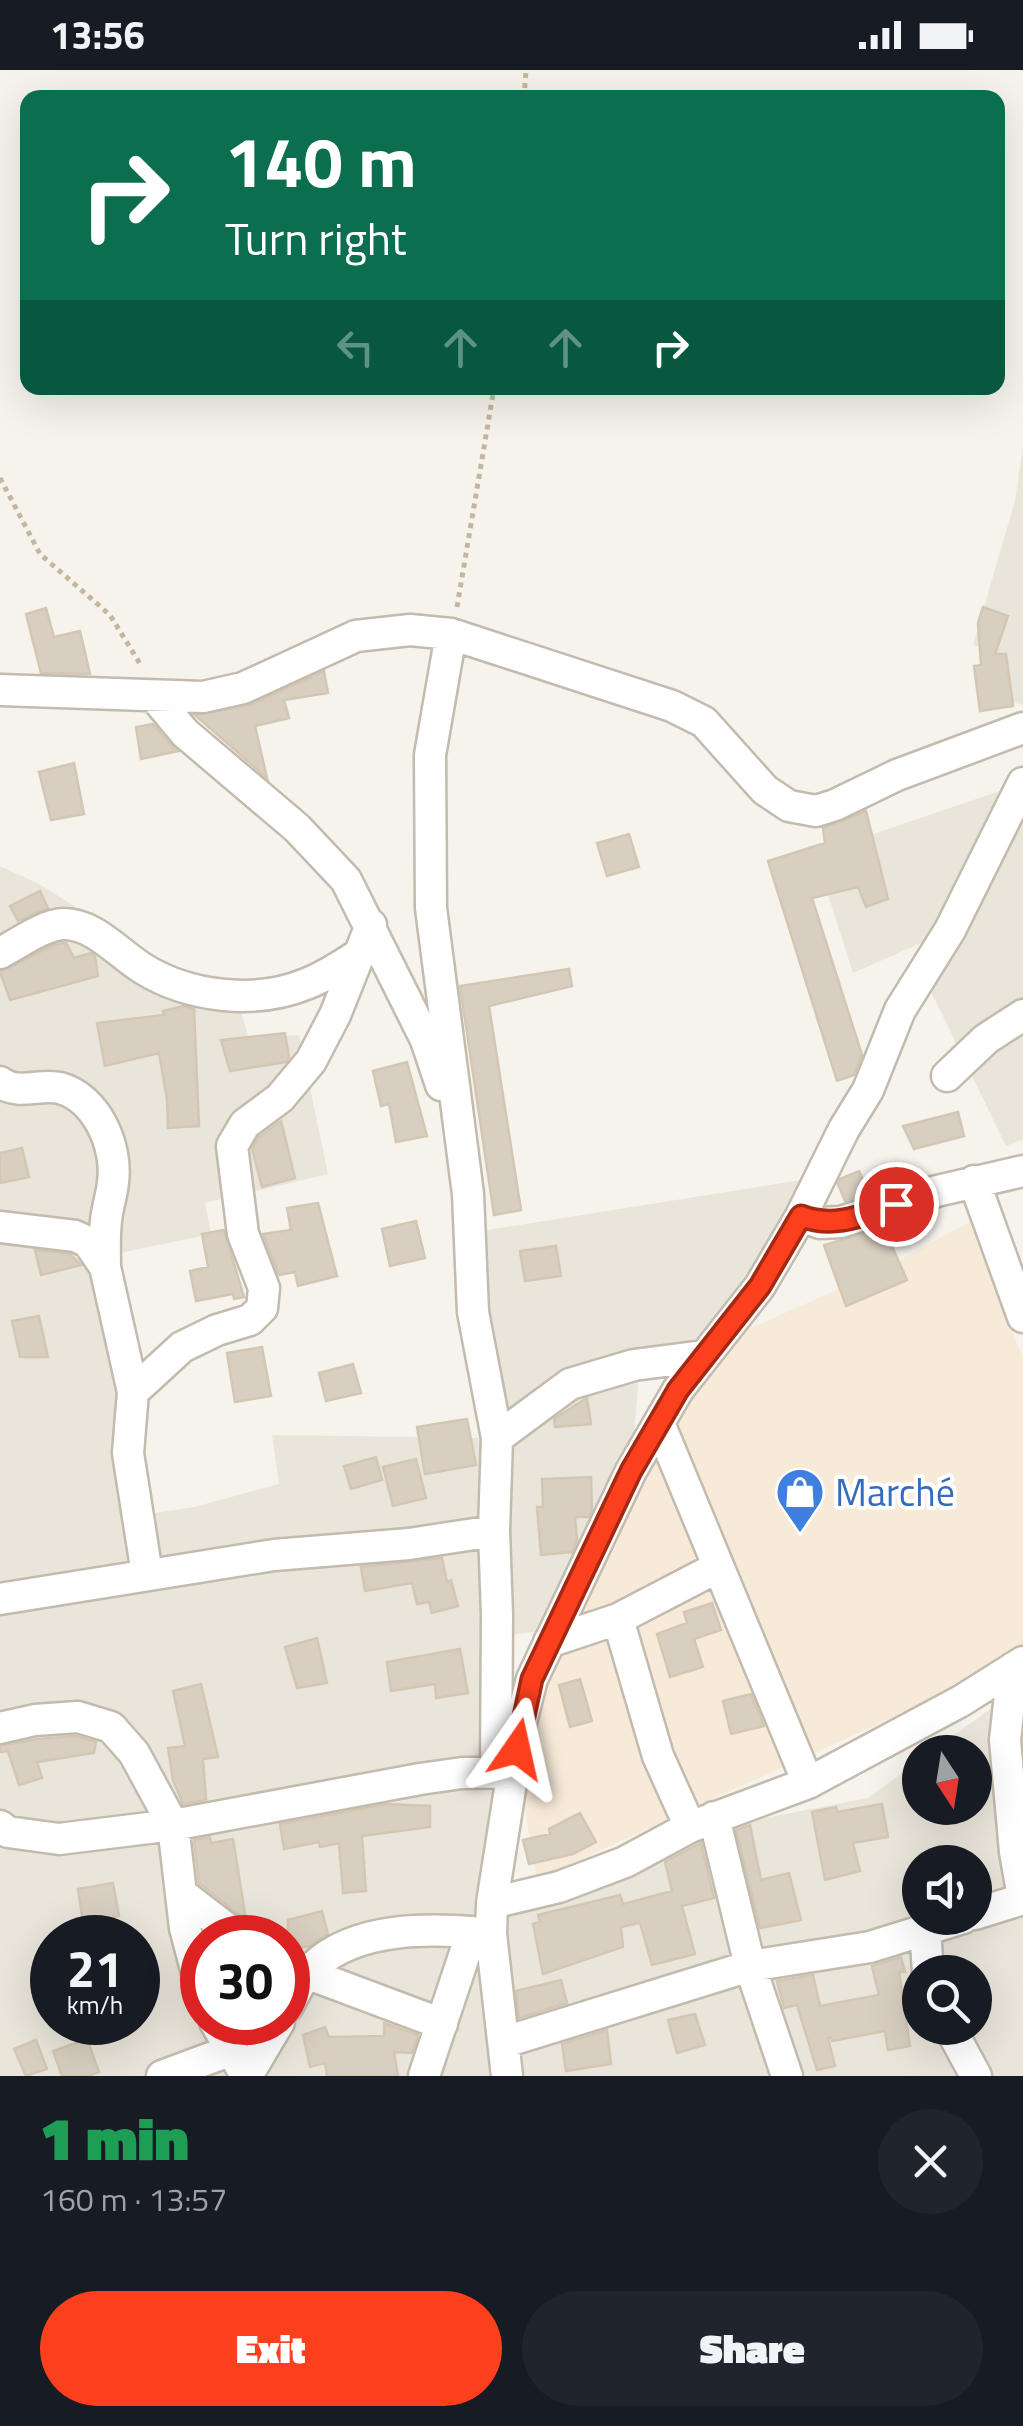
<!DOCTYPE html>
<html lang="en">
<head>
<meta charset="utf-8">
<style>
	body { margin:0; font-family:"Titillium Web",sans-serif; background:#20242c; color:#f1f3f6; height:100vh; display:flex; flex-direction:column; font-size:38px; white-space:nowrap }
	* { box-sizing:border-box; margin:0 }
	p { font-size:32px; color:#9ea1a6 }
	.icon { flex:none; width:55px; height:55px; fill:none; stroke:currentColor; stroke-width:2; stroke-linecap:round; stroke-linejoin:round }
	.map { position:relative; height:2006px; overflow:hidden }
	.details { display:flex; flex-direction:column; background:#171b24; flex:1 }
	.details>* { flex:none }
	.banner { position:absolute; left:20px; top:20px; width:985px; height:305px; border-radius:20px; box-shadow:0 10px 40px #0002; background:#0b6e4f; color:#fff; overflow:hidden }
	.needle { width:65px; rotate:168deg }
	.controls { position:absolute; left:902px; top:1665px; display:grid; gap:20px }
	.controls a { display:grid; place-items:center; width:90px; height:90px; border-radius:50%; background:#171b24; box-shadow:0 10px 40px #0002; font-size:50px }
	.speed { position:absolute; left:30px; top:1845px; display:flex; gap:20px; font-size:50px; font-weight:700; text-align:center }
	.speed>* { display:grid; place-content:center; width:130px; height:130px; border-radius:50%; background:#171b24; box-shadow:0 10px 40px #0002; line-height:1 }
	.speed small { font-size:25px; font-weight:400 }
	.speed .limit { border:15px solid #d22; background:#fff; color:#111 }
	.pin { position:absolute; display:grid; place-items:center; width:85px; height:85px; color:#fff; margin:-42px; border:5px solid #fff; border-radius:50%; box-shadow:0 2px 10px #0007 }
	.me { position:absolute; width:110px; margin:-55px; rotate:11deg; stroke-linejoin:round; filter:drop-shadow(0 0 8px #0008) }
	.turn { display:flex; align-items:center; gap:35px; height:210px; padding:0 40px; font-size:45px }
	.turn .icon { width:130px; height:130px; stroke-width:2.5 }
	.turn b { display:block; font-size:70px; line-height:85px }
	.lanes { display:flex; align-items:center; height:95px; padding:0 40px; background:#0003; justify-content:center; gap:50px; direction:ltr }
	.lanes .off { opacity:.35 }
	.round { display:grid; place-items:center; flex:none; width:105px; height:105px; border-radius:52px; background:#20242c }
	.summary { display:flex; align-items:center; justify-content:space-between; height:170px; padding:0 40px }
	h1 { font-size:60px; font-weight:800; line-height:75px; color:#1e9e55 }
	.cta { display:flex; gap:20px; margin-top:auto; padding:20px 40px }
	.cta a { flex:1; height:115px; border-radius:60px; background:#fc3f1d; color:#fff; font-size:40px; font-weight:800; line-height:115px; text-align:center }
	.cta a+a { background:#20242c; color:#f1f3f6 }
	.status { display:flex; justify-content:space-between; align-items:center; height:70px; padding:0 50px; background:#171b24; direction:ltr }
	.status svg { height:28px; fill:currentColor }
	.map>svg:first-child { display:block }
</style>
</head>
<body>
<div class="status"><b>13:56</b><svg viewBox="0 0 49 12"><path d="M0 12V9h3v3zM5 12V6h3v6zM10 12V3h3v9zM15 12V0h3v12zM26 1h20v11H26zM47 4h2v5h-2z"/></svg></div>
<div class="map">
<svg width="1023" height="2006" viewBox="0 0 1023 2006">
	<rect width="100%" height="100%" fill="#f6f3ec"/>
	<!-- residential -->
	<path fill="#eae5da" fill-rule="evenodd" d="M1023,375v260l-40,-11 14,-41 -24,-8 43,-148z
		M1023,713v356l-17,7 -84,-173 26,-42 -95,42 -38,-119z
		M0,796l39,18 116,73 83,44 11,38 50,-4 29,139 -123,29 6,31 -91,19 28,261 46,-7 85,-23 -7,-49 225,3 -29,-205 352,-56 -113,171 -66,2 -10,121 -75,158 -75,10 33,133 -22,130 159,-62 217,-42 52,-38v48h55v-56h-44l92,-67v391h-1023zM920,1792h55v56h-55zM52,1868h86v84h-86zM202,1868h86v84h-86zM920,1902h55v56h-55z"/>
	<!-- commercial -->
	<path fill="#f7ead8" d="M969,1152l54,136v300l-486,221 -15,-84 1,-47 47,-149 137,-251 180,-81z"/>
	<!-- building -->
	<path fill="#d8cfc1" stroke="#d3c7b4" stroke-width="2.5" d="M983,537l25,9 -13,38h11l7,52 -33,5 -6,-45 7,-1 -3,-42z
		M46,538l8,29 26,-6 10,43 -49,-1 -15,-59z
		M324,601l4,22 -44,7 5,18 -34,8 12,52 -72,-63 55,-10z
		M153,654l18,21 7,6 -37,8 -5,-32z
		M74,693l10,51 -33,6 -12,-48z
		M866,741l22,88 -22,8 -8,-20 -46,11 50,157 -8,20 -17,6 -69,-220 57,-18 -2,-15z
		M629,764l10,33 -32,9 -10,-33z
		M40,821l8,17 -30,13 -8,-15z
		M66,873l8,15 17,-5 4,3 3,20 -88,24 -10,-28 54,-27z
		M569,899l3,17 -83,20 32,204 -27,5 -34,-229z
		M183,936l11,3 5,117 -31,2 -1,-29 -8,-46 -54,13 -8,-43 67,-8 -1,-4z
		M285,963l4,25 -3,4 -56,9 -9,-31z
		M407,992l20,74 -31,6 -7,-38 -8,2 -8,-35z
		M958,1042l6,24 -50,13 -11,-23z
		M281,1051l14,57 -33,9 -10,-38 7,-12z
		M22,1078l7,29 -29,6v-30z
		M859,1101l10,22 -24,8 -7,-17 2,-5z
		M318,1133l19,73 -39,10 -3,-14 -16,3 -16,-41 28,-4 -4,-22z
		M416,1151l9,37 -35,8 -8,-37z
		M884,1158l23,52 -61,26 -22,-61z
		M224,1160l20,67 -10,2 -1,-5 -37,7 -6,-30 18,-4 -6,-33z
		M556,1176l5,30 -36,5 -5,-30z
		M35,1180l35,4 11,11 -40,10z
		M39,1246l9,41h-28l-8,-36z
		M262,1277l9,49 -36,6 -8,-49z
		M353,1294l8,29 -35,8 -7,-28z
		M587,1328l4,26 -36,3 -1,-8z
		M467,1349l9,46 -51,9 -8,-47z
		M376,1387l6,23 -31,9 -7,-23z
		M416,1389l10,39 -33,8 -10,-39z
		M591,1407l1,32 -3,8h-14l2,23 -5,12 -31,3 -4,-48h6l-1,-28z
		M442,1488l5,24 4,-2 7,26 -26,7 -3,-11 -12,2 -5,-21 -47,8 -4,-24z
		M712,1533l9,27 -27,9 9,28 -33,10 -13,-43 30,-11 -3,-11z
		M317,1568l10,45 -30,5 -12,-41z
		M460,1579l8,44 -32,5 -1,-14 -44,7 -4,-29z
		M580,1609l12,42 -22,6 -11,-42z
		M201,1614l17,73 -15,2 3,41 -23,4 -10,-24 -5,-32 17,-2 -12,-55z
		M751,1624l13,32 -33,8 -8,-33z
		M76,1666l20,6 -2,11 -57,9 5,16 -23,7 -11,-34 -8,1v-6l38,-7z
		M387,1734l43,2v21l-68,9 4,55 -23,2 -4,-50 -19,4 -1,-5 -35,7 -4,-25z
		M882,1734l6,33 -35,6 7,28 -35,9 -13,-68 24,-5 1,5z
		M580,1743l16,29 -23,12 -44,10 -6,-24 27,-6 -1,-5z
		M750,1755l11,55 28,-7 12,47 -41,8 -24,-98z
		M210,1767l1,6 22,-4 13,81 -47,-37 -5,-43z
		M701,1773l13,55 -32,8 13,48 -43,11 -12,-42 -19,4 2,20 -80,27 -10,-50 7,-2 -2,-7 82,-20 3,9 49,-13 -7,-29z
		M113,1813l6,33 -36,6 -5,-33z
		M322,1841l6,23 -18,12 -22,3v-29z
		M901,1887l4,15h-6l11,74 -22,4 -3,-19 -53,10 -1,-4 -3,1 7,28 -18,4 -20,-65 -13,3 -7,-27 36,-6 7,31 59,-11 -7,-29z
		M561,1910l6,23 -48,15 -3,-27z
		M695,1944l10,31 -28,8 -9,-33z
		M384,1953l34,12 -6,18 -18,-1 4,24h-71l-2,-13 -15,4 -7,-32 22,-8 4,10 55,-1z
		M607,1960l4,34 -45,7 -4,-27z
		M87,1969l12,33 -12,4h-25l-9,-25z
		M36,1970l11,29 -21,7 -12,-27z"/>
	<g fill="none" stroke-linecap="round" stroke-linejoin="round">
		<!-- minor casing -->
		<g stroke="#c2bbae" stroke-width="35">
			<path id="minor" d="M451,564l-21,121 1,153 37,286 5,118 24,126 -3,93 3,84 -1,156
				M0,620l203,7 40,-9 113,-52 54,-6 41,4 221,72 32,16 61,68 24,16 27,5 19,-6 62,-30 126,-47
				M155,627l30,36 112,95 49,52 80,160 15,45
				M0,883c18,-9 43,-28 63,-29 30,-1 55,29 79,44 46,29 113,37 164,16 19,-7 36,-19 54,-30
				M947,1006l39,-37 37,-24
				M0,1012c18,14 41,1 60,6 37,10 58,59 53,94 -1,13 -6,26 -7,39 -2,15 -1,31 -1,46
				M974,1111l49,136
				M801,1146l19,7 21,-1 96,-31 86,-20
				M0,1157l75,9 13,6 17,25 28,125 -5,61 19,121
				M133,1322l49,-45 35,-17 33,-10 12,-12 2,-20 -21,-54 -11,-88 13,-22 35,-26 31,-37 24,-46 36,-90
				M659,1353l149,360
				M497,1368l73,-54 64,-19 69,-9
				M0,1529l274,-44 135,-11 85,-13
				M618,1549l100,-52
				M549,1572l69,-23 40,137 32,71
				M1013,1598l-8,72 10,112 8,45
				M0,1658l35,-8 43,-3 33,10 23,26 39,72 12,103 17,64
				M714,1747l36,149 37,110
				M0,1756l8,6 51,7 114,-14 247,-46 42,-6 52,-1
				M183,1825l56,43
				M492,1833l67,-16 66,-25 65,-35 118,-44 153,-82 62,-39
				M975,1844l48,-15
				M925,1859l3,43
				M290,1897l152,57
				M288,1936c7,-13 14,-29 25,-39 45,-42 121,-39 178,-33
				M215,1952l26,45
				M950,1958l26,48
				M505,1972l245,-76 120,-19 93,-29
				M162,2006l70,-26
				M247,2006l32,-54
				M424,2006l48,-144
				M507,2006l-16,-142 1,-31 28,-177 12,-47 99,-208 47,-81 82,-104 41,-70 43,-87 24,-39 32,-80 50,-80 73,-147"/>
		</g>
		<!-- path -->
		<path stroke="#c4b79f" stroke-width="5" stroke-dasharray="5 5" stroke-linecap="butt" d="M524,28l2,-28
			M0,408l40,76 70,61 32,52
			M457,537l37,-219"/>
		<!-- minor -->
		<use href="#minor" stroke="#fff" stroke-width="30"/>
	</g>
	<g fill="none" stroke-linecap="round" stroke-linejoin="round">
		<!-- route casing -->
		<g stroke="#a42913" stroke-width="25">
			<path id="route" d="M517,1679l15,-70 99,-208 47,-81 82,-104 41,-70c34,13 62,-1 95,-12"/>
		</g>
		<!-- route -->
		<use href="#route" stroke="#fc3f1d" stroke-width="18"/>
	</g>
	<!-- icons -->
	<defs>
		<g id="shop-pin" transform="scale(2.5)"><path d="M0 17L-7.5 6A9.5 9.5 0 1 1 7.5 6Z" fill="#3f7fe0" stroke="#fff"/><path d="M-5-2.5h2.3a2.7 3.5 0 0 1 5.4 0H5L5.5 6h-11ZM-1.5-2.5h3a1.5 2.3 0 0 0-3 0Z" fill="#fff"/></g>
	</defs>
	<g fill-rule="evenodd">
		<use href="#shop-pin" x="800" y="1422"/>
	</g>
	<g text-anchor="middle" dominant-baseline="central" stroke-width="8" stroke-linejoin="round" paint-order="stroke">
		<!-- shop labels -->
		<g font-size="38" fill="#366cbe" stroke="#fff" text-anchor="start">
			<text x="835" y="1422">Marché</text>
		</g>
	</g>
</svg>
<div class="controls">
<a><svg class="needle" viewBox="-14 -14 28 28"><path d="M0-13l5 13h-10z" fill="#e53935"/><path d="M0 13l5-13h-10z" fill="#9ea1a6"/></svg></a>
<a><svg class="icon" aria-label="sound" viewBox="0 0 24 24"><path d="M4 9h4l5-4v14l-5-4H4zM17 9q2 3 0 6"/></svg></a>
<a><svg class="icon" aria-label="search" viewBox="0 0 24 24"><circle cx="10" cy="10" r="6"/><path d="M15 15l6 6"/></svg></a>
</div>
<div class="speed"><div>21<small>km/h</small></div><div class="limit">30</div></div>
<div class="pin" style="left:896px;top:1134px;background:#d93025"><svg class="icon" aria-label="arrive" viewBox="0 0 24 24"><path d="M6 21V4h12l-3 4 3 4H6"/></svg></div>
<svg class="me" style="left:517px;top:1679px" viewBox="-20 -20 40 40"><path d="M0-17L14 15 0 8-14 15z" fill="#fc3f1d" stroke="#fff" stroke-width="4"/></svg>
<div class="banner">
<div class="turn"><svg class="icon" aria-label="right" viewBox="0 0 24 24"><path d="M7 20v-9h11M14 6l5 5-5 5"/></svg><div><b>140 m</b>Turn right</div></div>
<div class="lanes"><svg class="icon off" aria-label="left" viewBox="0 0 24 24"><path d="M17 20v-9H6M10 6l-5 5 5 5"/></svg><svg class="icon off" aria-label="ahead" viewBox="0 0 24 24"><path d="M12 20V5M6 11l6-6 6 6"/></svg><svg class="icon off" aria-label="ahead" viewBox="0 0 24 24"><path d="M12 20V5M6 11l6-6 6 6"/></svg><svg class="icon" aria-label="right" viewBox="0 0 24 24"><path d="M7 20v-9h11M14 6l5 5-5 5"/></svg></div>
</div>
</div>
<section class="details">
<div class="summary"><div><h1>1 min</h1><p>160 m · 13:57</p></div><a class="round"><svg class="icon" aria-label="close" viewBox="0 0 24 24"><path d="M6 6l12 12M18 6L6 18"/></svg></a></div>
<div class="cta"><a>Exit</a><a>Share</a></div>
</section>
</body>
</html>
